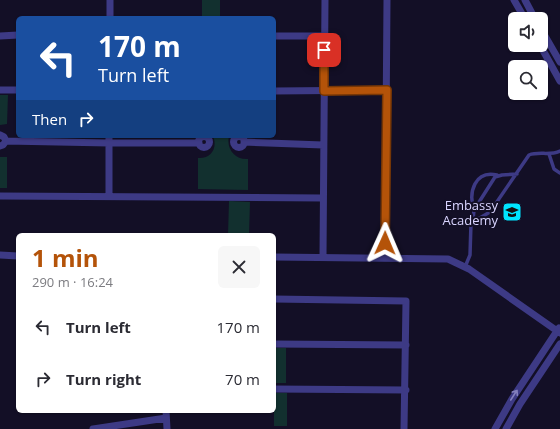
<!DOCTYPE html>
<html lang="en">
<head>
<meta charset="utf-8">
<style>
	body { margin:0; font-family:"Open Sans",sans-serif; background:#f7f7f7; color:#2b2b33; height:100vh; display:flex; flex-direction:column; font-size:15px; white-space:nowrap }
	* { box-sizing:border-box; margin:0 }
	p { font-size:13px; color:#7c7c81 }
	.icon { flex:none; width:22px; height:22px; fill:none; stroke:currentColor; stroke-width:2; stroke-linecap:round; stroke-linejoin:round }
	.map { position:relative; flex:1; overflow:hidden }
	.side { position:absolute; left:16px; top:233px; width:260px; height:180px; display:flex; flex-direction:column; background:#fff; border-radius:6px; box-shadow:0 1px 3px #0004 }
	.side>* { flex:none }
	.hud { position:absolute; left:16px; top:16px; width:260px; height:122px; border-radius:6px; box-shadow:0 1px 3px #0004; background:#1a4fa0; color:#fff; overflow:hidden }
	.tools { position:absolute; left:508px; top:12px; display:grid; gap:8px }
	.tools a { display:grid; place-items:center; width:40px; height:40px; border-radius:6px; background:#fff; box-shadow:0 1px 3px #0004; font-size:20px }
	.pin { position:absolute; display:grid; place-items:center; width:34px; height:34px; color:#fff; margin:-17px; border-radius:8px; box-shadow:0 2px 6px #0006 }
	.me { position:absolute; width:44px; margin:-22px; rotate:1deg; stroke-linejoin:round; filter:drop-shadow(0 0 3px #0008) }
	.turn { display:flex; align-items:center; gap:14px; height:84px; padding:0 16px; font-size:18px }
	.turn .icon { width:52px; height:52px; stroke-width:2.5 }
	.turn b { display:block; font-size:28px; line-height:34px }
	.then { display:flex; align-items:center; height:38px; padding:0 16px; background:#0003; gap:8px; font-size:15px }
	.round { display:grid; place-items:center; flex:none; width:42px; height:42px; border-radius:6px; background:#f7f7f7 }
	.headline { display:flex; align-items:center; justify-content:space-between; height:68px; padding:0 16px }
	h1 { font-size:24px; font-weight:700; line-height:30px; color:#b45309 }
	ul { padding:0; list-style:none }
	li { display:flex; align-items:center; gap:12px; height:52px; padding:0 16px }
	li div { flex:1 }
	li b { display:block; font-size:15px }
	li em { font-style:normal }
	.map>svg:first-child { display:block }
</style>
</head>
<body>
<div class="map">
<svg width="560" height="429" viewBox="0 0 560 429">
	<rect width="100%" height="100%" fill="#130f26"/>
	<!-- green -->
	<path fill="#12302f" d="M202,0h18v18h-18z
		M0,95h8l-1,29 -7,1z
		M213,136h16c-3,13 6,24 19,23v31l-50,-1v-31c13,1 20,-10 15,-22z
		M0,157h7v31h-7z
		M229,201l21,1 -1,33h-21z
		M274,348h12v35h-12z
		M274,393h13v33h-13z"/>
	<g fill="none" stroke-linecap="round" stroke-linejoin="round">
		<!-- lane -->
		<path stroke="#3d3a85" stroke-width="3.5" d="M549,154l5,15 6,4
			M474,210c-6,-18 1,-40 23,-35
			M473,220l1,-10 21,-33 7,-2 15,-1
			M465,267l5,-12 1,-32 19,-11 39,-57c10,-4 21,1 31,-4"/>
		<!-- street -->
		<path stroke="#3d3a85" stroke-width="7" d="M514,0l11,19
			M525,0l10,19
			M110,18v-18
			M541,29l19,33
			M0,36l18,-1
			M274,36h50
			M540,45l20,36
			M0,90h18
			M274,91l113,-1
			M0,135l4,2 2,4
			M233.5 142a5.5 5.5 0 1 1 11 0a5.5 5.5 0 1 1-11 0Z
			M198.5 142a5.5 5.5 0 1 1 11 0a5.5 5.5 0 1 1-11 0Z
			M6,141l103,2h90
			M244,142l79,3
			M0,146l3,-1 3,-4
			M0,196l323,2
			M109,196v-60
			M0,255l18,1
			M274,257l174,2 21,10 91,64
			M323,257l2,-257
			M385,258l2,-258
			M274,299l132,2 -2,128
			M274,344l132,1
			M274,389l132,1
			M166,411l1,18
			M93,429l73,-11
			M495,429l17,-30 47,-71
			M506,429l14,-25 40,-60"/>
	</g>
	<!-- one-way arrows -->
	<defs><path id="oneway-shaft" d="M-6 0H5M1.5-3L5.5 0L1.5 3" fill="none" stroke-width="1.6" stroke-linecap="round" stroke-linejoin="round"/></defs>
	<use stroke="#837fbc" href="#oneway-shaft" transform="translate(514 395) rotate(-57)"/>
	<g fill="none" stroke-linecap="round" stroke-linejoin="round">
		<!-- route casing -->
		<g stroke="#753606" stroke-width="10">
			<path id="route" d="M324,50v41l63,-1 -2,153"/>
		</g>
		<!-- route -->
		<use href="#route" stroke="#b45309" stroke-width="7"/>
	</g>
	<!-- icons -->
	<defs>
		<g id="school-square" transform="scale(1)"><rect x="-9" y="-9" width="18" height="18" rx="4" fill="#00e5ff" stroke="#130f26"/><path d="M0-5L7-2L0 1L-7-2ZM-4 1L0 2.5L4 1V4Q0 6-4 4Z" fill="#111"/></g>
	</defs>
	<g fill-rule="evenodd">
		<use href="#school-square" x="512" y="212"/>
	</g>
	<g text-anchor="middle" dominant-baseline="central" stroke-width="4" stroke-linejoin="round" paint-order="stroke">
		<!-- poi labels -->
		<g font-size="13" fill="#d9d4ff" stroke="#130f26" text-anchor="end">
			<text x="498" y="205">Embassy<tspan x="498" dy="15">Academy</tspan></text>
		</g>
	</g>
</svg>
<div class="tools">
<a><svg class="icon" aria-label="sound" viewBox="0 0 24 24"><path d="M4 9h4l5-4v14l-5-4H4zM17 9q2 3 0 6"/></svg></a>
<a><svg class="icon" aria-label="search" viewBox="0 0 24 24"><circle cx="10" cy="10" r="6"/><path d="M15 15l6 6"/></svg></a>
</div>
<div class="pin" style="left:324px;top:50px;background:#d93025"><svg class="icon" aria-label="arrive" viewBox="0 0 24 24"><path d="M6 21V4h12l-3 4 3 4H6"/></svg></div>
<svg class="me" style="left:385px;top:243px" viewBox="-20 -20 40 40"><path d="M0-17L14 15 0 8-14 15z" fill="#b45309" stroke="#fff" stroke-width="4"/></svg>
<div class="hud">
<div class="turn"><svg class="icon" aria-label="left" viewBox="0 0 24 24"><path d="M17 20v-9H6M10 6l-5 5 5 5"/></svg><div><b>170 m</b>Turn left</div></div>
<div class="then">Then<svg class="icon" aria-label="right" viewBox="0 0 24 24"><path d="M7 20v-9h11M14 6l5 5-5 5"/></svg></div>
</div>
<section class="side">
<div class="headline"><div><h1>1 min</h1><p>290 m · 16:24</p></div><a class="round"><svg class="icon" aria-label="close" viewBox="0 0 24 24"><path d="M6 6l12 12M18 6L6 18"/></svg></a></div>
<ul>
<li><svg class="icon" aria-label="left" viewBox="0 0 24 24"><path d="M17 20v-9H6M10 6l-5 5 5 5"/></svg><div><b>Turn left</b></div><em>170 m</em></li>
<li><svg class="icon" aria-label="right" viewBox="0 0 24 24"><path d="M7 20v-9h11M14 6l5 5-5 5"/></svg><div><b>Turn right</b></div><em>70 m</em></li>
</ul>
</section>
</div>
</body>
</html>
